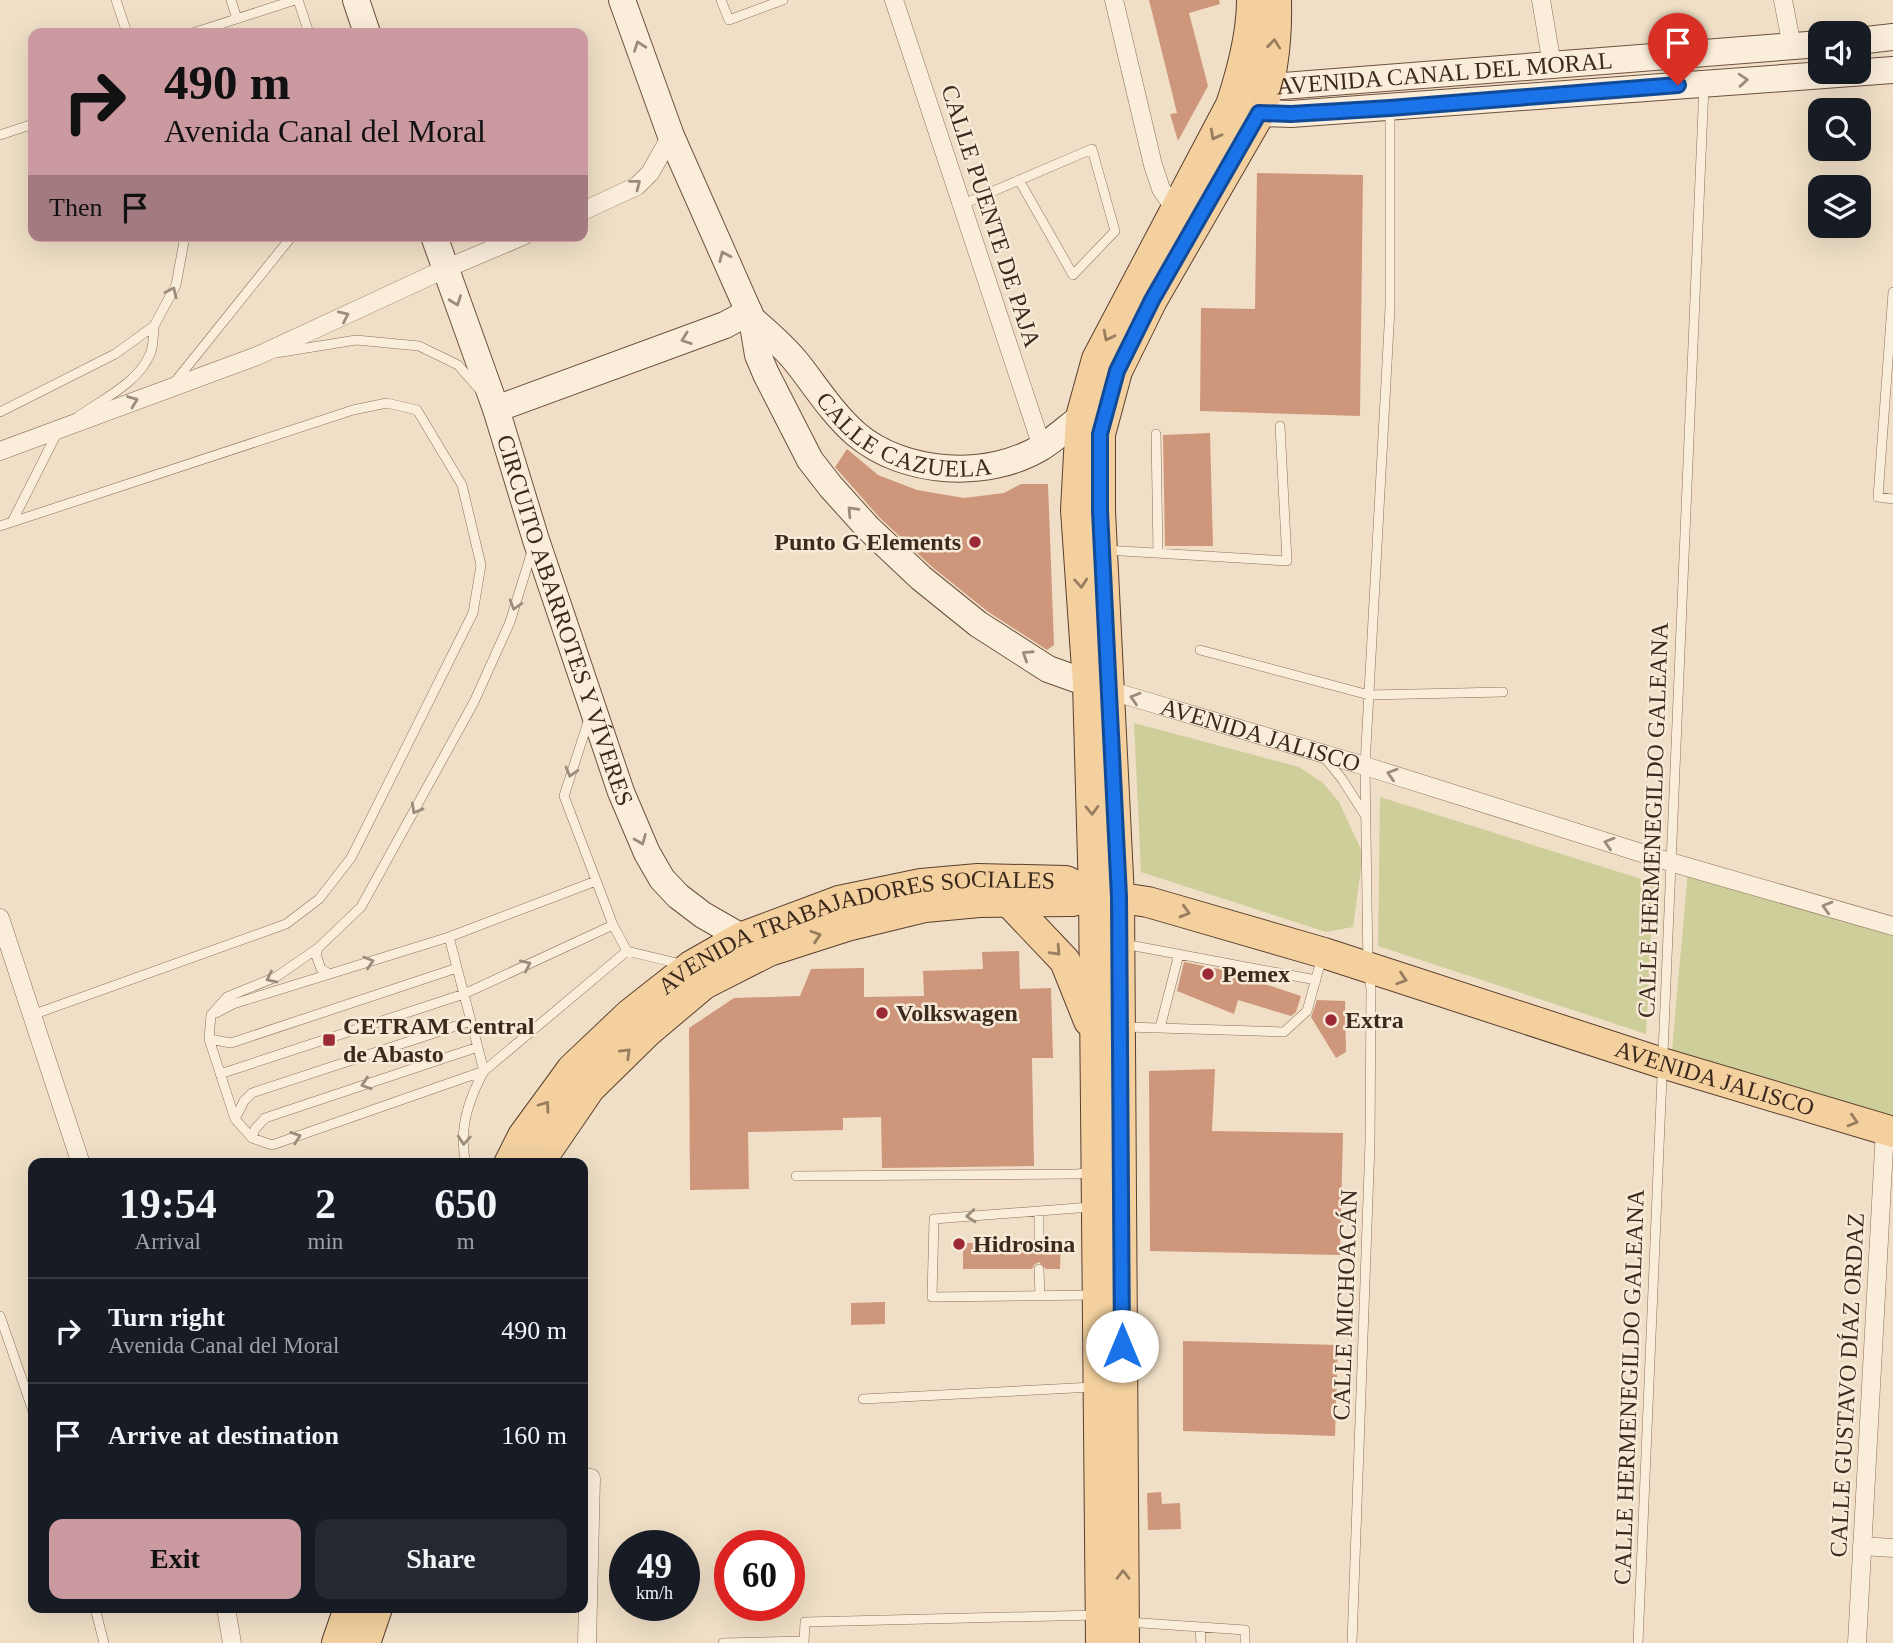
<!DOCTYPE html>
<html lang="en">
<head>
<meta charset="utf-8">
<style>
	body { margin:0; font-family:"Times New Roman",serif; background:#242831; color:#f1f3f6; height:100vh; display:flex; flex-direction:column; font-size:26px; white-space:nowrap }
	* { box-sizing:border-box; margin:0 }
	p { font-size:23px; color:#9ea1a6 }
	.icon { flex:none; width:38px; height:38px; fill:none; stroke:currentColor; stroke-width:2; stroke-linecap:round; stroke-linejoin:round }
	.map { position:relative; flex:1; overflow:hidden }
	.sheet { position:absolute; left:28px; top:1158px; width:560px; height:455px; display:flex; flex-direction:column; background:#171b24; border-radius:14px; box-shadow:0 7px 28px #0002 }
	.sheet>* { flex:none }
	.banner { position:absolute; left:28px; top:28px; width:560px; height:214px; border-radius:14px; box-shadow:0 7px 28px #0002; background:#cb99a0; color:#111; overflow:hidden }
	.controls { position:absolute; left:1808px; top:21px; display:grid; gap:14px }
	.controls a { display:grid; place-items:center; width:63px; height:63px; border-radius:14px; background:#171b24; box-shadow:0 7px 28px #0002; font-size:35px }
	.speed { position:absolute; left:609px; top:1530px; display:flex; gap:14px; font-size:35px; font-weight:700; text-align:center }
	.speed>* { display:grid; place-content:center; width:91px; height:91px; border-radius:50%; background:#171b24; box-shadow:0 7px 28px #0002; line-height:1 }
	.speed small { font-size:18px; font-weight:400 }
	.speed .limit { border:10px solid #d22; background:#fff; color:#111 }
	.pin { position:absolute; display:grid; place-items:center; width:60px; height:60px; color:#fff; margin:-72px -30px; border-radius:50% 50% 50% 0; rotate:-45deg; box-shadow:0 0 7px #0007 }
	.pin .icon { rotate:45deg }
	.me { position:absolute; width:77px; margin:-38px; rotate:0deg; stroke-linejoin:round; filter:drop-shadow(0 0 5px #0008) }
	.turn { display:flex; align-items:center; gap:24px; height:147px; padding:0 21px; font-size:32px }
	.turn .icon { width:91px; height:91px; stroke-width:2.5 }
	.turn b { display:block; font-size:49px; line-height:60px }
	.then { display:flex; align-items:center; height:66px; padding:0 21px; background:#0003; gap:14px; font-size:26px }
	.eta { display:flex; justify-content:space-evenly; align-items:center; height:119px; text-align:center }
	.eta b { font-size:42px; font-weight:700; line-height:49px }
	.primary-button { display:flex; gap:14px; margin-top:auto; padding:14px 21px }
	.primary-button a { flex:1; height:80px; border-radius:14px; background:#cb99a0; color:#111; font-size:28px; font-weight:700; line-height:80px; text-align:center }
	.primary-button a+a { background:#242831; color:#f1f3f6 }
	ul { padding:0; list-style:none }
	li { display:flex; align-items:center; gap:21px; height:105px; padding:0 21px; border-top:2px solid #363941 }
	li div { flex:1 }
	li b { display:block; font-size:26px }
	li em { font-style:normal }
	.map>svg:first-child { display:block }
</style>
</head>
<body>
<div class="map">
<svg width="1893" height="1643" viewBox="0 0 1893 1643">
	<rect width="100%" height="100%" fill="#f0dfc6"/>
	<!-- green -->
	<path fill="#cdce9a" d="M1134,723l165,44 24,16 16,19 24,52 -10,73 -27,5 -185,-60z
		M1380,797l274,86 -8,151 -268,-88z
		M1688,871l205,59v186l-221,-66z"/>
	<!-- building -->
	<path fill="#ce967b" d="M1149,0h70l1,4 -31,9 19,73 -30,55 -8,-27 7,-1z
		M1257,173l106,2 -3,241 -160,-5 1,-103 54,1z
		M1210,433l3,113h-48l-2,-111z
		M847,449l31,26 39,15 47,8 40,-5 17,-9h27l6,161 -7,5 -60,-39 -56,-45 -52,-49 -44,-50z
		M1019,951l1,38 31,-1 2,70h-21l2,108 -152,2 -1,-51 -38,1v12l-95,2 1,57 -59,1 -1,-162 45,-30 66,-2 11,-27 53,-1v29l60,-1 -1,-25 60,-2 -1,-17z
		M1184,962l35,7 82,27 -5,16 -5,4 -53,-16 -4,14 -57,-23z
		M1317,1000l28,1 1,51 -10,6 -25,-41z
		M1215,1069l-3,62 131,2 -3,122 -190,-4 -1,-180z
		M1032,1242l3,6 5,1 6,-7h15l-1,27h-14l-7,-7 -4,2 -3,5h-69v-26z
		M885,1302v22l-34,1v-22z
		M1183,1341l155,4 -3,91 -152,-5z
		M1161,1492l1,12 18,-1 1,26 -33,1 -1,-37z"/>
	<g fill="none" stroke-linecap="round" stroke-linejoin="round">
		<!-- service casing -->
		<g stroke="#8c705b" stroke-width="10">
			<path id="service" d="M116,0l11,33
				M231,0l6,19
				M298,0l11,33
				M721,0l8,20 54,-20
				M193,33l102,-33
				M0,135l33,-11
				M961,205l131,-56 23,82 -42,44 -54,-95
				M1893,292l-15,205 15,2
				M276,353l80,-13 63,6 39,19 22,25
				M174,383l118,-147
				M0,412l115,-58 39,-28 22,-41 9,-49
				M79,416c24,-17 60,-34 71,-62 4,-8 3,-19 4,-28
				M1156,434l2,119
				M12,522l45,-89
				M0,526l353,-116 34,-7 30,7 45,75 19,80 -8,48 -122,245 -32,41 -33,25 -254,91
				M1105,550l182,11 -7,-135
				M532,551l-22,71 -36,80 -113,205 -43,41 -42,29 -49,20 -16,18 -2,24 26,80 17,19 20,7 212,-74 143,-120 54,13
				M1200,650l169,45 134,-3
				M589,719l-25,77 49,129 14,26
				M1325,758l17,21 23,36
				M449,937l35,134c-15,27 -26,61 -18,93
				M1124,944l192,36
				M318,948l-2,7 5,14 9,5
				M216,1013l17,-9 216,-67 147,-56
				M1126,1027l158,5 23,-21 15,-54
				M1160,1028l19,-74
				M209,1039l22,4 226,-75
				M220,1074l244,-80 149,-69
				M235,1119l9,-18 8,-8 219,-72
				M252,1138l3,-9 10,-11 213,-71
				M796,1176l281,-2 15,-2
				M1091,1207l-157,12 -2,78 160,-2
				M1039,1211v31
				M1039,1269l1,27
				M0,1316l33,95
				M863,1399l230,-12
				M95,1608l9,35
				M1127,1622l118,8v13
				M1200,1627l1,16
				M723,1643l81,-2
				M804,1643l1,-21 290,-7
				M1352,1643l18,-501 1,-153 -3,-21 -3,-202 25,-458v-198
				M1638,1643l66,-1558"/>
		</g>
		<!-- minor casing -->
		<g stroke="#8c705b" stroke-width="19">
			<g id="minor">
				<path d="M894,0l148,447"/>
				<path d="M1114,0l39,165 8,24 17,24"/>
				<path d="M1541,0l11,65"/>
				<path d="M1783,0l9,47"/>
				<path d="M583,211l54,-25 13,-13 21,-37"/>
				<path d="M0,451l257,-95 188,-87 78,-33"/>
				<path id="s1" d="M1108,690l257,76 305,96 223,64"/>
				<path d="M0,918l81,246"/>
				<path d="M583,1478h8l-4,165"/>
				<path d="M1862,1546l31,2"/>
				<path d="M226,1608l6,35"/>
				<path d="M1857,1643l28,-513"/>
			</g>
		</g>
		<!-- secondary casing -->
		<g stroke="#6e513e" stroke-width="28">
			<g id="secondary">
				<path d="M356,0l11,33"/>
				<path d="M622,0l49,136 81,183 6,36 8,19 44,86 21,27 37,41 53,50 57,46 70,45 56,20"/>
				<path d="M1858,41l35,-4"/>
				<path id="s2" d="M1249,86l20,1 551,-43"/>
				<path d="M1243,108l17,5 31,1 602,-44"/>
				<path id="s3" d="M434,236l62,173 40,131 85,252 26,61 15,26 16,17 25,19 54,31"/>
				<path id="s4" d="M752,319c16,14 33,28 46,45 18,23 35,50 58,70 48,41 132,46 186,13 14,-9 26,-20 39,-30"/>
				<path d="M496,409l229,-84 24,-13"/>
			</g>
		</g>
		<!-- primary casing -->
		<g stroke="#5a3f2f" stroke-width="32">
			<g id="primary">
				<path d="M1009,902l56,59 24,60"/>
				<path id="s5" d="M509,1164l14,-28 49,-67 58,-55 61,-48 49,-28 99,-37 82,-17 57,-5 88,2 28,13 54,8 176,51 338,110 231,69"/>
				<path d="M538,1164l52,-76 57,-56 57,-48 65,-33 78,-25 78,-19 54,-5 93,-1 18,-5"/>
				<path d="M337,1643l12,-35"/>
				<path d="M365,1643l12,-35"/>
				<path d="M1101,1643l-7,-749 -6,-210 -12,-174 5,-93 16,-58 134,-254c11,-33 21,-70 21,-105"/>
				<path d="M1124,1643l-5,-746 -19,-386v-77l17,-63 35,-71 108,-187c13,-36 17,-75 16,-113"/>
			</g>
		</g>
		<!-- service -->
		<use href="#service" stroke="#faedda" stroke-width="9"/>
		<!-- minor -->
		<use href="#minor" stroke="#faedda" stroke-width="18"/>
		<!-- secondary -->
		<use href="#secondary" stroke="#faedda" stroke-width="26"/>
		<!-- primary -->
		<use href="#primary" stroke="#f3d09e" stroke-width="30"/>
	</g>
	<!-- one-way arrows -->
	<defs><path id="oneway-chevron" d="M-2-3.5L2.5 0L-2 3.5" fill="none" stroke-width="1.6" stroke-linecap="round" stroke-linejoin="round" transform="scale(1.75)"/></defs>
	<g stroke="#987d5e">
		<use href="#oneway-chevron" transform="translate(1274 44) rotate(-84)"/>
		<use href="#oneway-chevron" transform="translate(1215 135) rotate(118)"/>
		<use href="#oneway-chevron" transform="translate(1108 336) rotate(117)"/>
		<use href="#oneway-chevron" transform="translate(1081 583) rotate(86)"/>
		<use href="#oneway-chevron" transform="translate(1092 810) rotate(88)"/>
		<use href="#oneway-chevron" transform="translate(1185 912) rotate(16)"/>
		<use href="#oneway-chevron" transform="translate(816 936) rotate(-18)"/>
		<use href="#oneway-chevron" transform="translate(1056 951) rotate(47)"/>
		<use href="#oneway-chevron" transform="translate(1402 979) rotate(18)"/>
		<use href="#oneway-chevron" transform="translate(626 1053) rotate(-44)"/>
		<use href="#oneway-chevron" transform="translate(545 1106) rotate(-54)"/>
		<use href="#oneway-chevron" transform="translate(1853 1121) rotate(17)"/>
		<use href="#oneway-chevron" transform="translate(1123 1575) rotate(-90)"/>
	</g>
	<g stroke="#9b8c7c">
		<use href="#oneway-chevron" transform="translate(639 46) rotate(-110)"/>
		<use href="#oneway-chevron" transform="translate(1743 80) rotate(-4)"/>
		<use href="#oneway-chevron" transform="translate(636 184) rotate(-38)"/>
		<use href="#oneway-chevron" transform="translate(724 256) rotate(-114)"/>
		<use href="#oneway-chevron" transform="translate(172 292) rotate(-65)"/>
		<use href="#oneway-chevron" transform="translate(456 301) rotate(70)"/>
		<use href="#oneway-chevron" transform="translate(344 316) rotate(-25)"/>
		<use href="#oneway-chevron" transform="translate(686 339) rotate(160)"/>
		<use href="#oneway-chevron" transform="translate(133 401) rotate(-21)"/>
		<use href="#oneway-chevron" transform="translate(852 511) rotate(-133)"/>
		<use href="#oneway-chevron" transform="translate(515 605) rotate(107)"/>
		<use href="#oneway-chevron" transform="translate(1027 655) rotate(-147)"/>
		<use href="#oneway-chevron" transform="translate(1135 698) rotate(-163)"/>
		<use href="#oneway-chevron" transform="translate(571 772) rotate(106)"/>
		<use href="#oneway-chevron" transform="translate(1392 774) rotate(-163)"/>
		<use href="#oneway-chevron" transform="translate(416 809) rotate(119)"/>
		<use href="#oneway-chevron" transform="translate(641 840) rotate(68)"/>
		<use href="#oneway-chevron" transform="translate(1609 843) rotate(-163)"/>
		<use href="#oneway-chevron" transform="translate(1827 907) rotate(-164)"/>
		<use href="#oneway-chevron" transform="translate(369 962) rotate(-17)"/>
		<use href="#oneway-chevron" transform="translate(526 965) rotate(-25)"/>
		<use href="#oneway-chevron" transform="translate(271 978) rotate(154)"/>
		<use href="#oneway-chevron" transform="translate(366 1084) rotate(162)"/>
		<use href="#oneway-chevron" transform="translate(296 1137) rotate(-19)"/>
		<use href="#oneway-chevron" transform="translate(464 1140) rotate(94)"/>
		<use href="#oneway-chevron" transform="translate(971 1216) rotate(175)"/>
	</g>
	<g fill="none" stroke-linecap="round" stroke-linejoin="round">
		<!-- route casing -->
		<g stroke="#114b97" stroke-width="18">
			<path id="route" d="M1122,1346l-3,-449 -19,-386v-77l17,-63 35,-71 107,-187 32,1 99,-6 288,-23"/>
		</g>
		<!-- route -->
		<use href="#route" stroke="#1a73e8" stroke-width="12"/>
	</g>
	<!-- markers -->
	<g fill="#9c2a36" stroke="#f7ead6" stroke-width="2.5">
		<circle cx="975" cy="542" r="7"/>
		<circle cx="1208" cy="974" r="7"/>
		<circle cx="882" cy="1013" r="7"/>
		<circle cx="1331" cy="1020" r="7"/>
		<rect x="322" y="1033" width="14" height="14" rx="3.5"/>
		<circle cx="959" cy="1244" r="7"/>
	</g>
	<g text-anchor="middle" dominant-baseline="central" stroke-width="5" stroke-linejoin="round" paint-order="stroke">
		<!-- street labels -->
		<g font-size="24" fill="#3c2a1f" stroke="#f7ead6">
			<text stroke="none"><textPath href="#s2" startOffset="196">AVENIDA CANAL DEL MORAL</textPath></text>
			<text transform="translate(991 216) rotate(72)">CALLE PUENTE DE PAJA</text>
			<text stroke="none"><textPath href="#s4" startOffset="201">CALLE CAZUELA</textPath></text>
			<text stroke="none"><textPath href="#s3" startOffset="406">CIRCUITO ABARROTES Y VÍVERES</textPath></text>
			<text stroke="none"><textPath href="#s1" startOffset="159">AVENIDA JALISCO</textPath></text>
			<text transform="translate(1653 820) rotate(-88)">CALLE HERMENEGILDO GALEANA</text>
			<text stroke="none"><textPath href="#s5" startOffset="443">AVENIDA TRABAJADORES SOCIALES</textPath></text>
			<text stroke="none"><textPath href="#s5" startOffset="1342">AVENIDA JALISCO</textPath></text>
			<text transform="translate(1345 1305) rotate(-88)">CALLE MICHOACÁN</text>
			<text transform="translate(1847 1385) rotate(-87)">CALLE GUSTAVO DÍAZ ORDAZ</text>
			<text transform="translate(1629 1387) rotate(-88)">CALLE HERMENEGILDO GALEANA</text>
		</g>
		<!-- poi labels -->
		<g font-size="24" font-weight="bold" fill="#3c2a1f" stroke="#f7ead6" text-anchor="start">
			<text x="961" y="542" text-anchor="end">Punto G Elements</text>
			<text x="1222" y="974">Pemex</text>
			<text x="896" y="1013">Volkswagen</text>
			<text x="1345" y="1020">Extra</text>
			<text x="343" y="1026">CETRAM Central<tspan x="343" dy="28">de Abasto</tspan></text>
			<text x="973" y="1244">Hidrosina</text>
		</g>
	</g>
</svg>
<div class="controls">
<a><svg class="icon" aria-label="sound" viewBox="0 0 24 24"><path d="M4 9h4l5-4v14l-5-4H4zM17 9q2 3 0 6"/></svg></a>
<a><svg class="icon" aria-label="search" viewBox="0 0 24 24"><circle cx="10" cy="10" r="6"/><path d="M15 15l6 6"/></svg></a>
<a><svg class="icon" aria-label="layers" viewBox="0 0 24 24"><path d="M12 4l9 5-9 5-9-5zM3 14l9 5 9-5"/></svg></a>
</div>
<div class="speed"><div>49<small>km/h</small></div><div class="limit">60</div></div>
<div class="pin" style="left:1678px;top:85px;background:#d93025"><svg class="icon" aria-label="arrive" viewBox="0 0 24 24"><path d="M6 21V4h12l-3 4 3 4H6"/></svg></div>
<svg class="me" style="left:1122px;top:1346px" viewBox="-20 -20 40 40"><circle r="19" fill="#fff"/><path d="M0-13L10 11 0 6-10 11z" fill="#1a73e8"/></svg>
<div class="banner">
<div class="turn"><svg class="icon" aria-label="right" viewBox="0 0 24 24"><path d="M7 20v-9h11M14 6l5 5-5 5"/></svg><div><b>490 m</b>Avenida Canal del Moral</div></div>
<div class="then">Then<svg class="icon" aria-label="arrive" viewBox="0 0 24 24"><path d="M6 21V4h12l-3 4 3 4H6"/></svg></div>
</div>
<section class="sheet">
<div class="eta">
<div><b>19:54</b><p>Arrival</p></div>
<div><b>2</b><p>min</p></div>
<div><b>650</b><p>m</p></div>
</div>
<ul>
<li><svg class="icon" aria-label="right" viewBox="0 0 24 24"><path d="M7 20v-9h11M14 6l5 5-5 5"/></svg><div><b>Turn right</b><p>Avenida Canal del Moral</p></div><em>490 m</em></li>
<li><svg class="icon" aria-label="arrive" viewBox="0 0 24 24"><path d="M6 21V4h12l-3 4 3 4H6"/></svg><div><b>Arrive at destination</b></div><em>160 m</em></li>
</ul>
<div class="primary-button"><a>Exit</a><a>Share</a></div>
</section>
</div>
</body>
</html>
